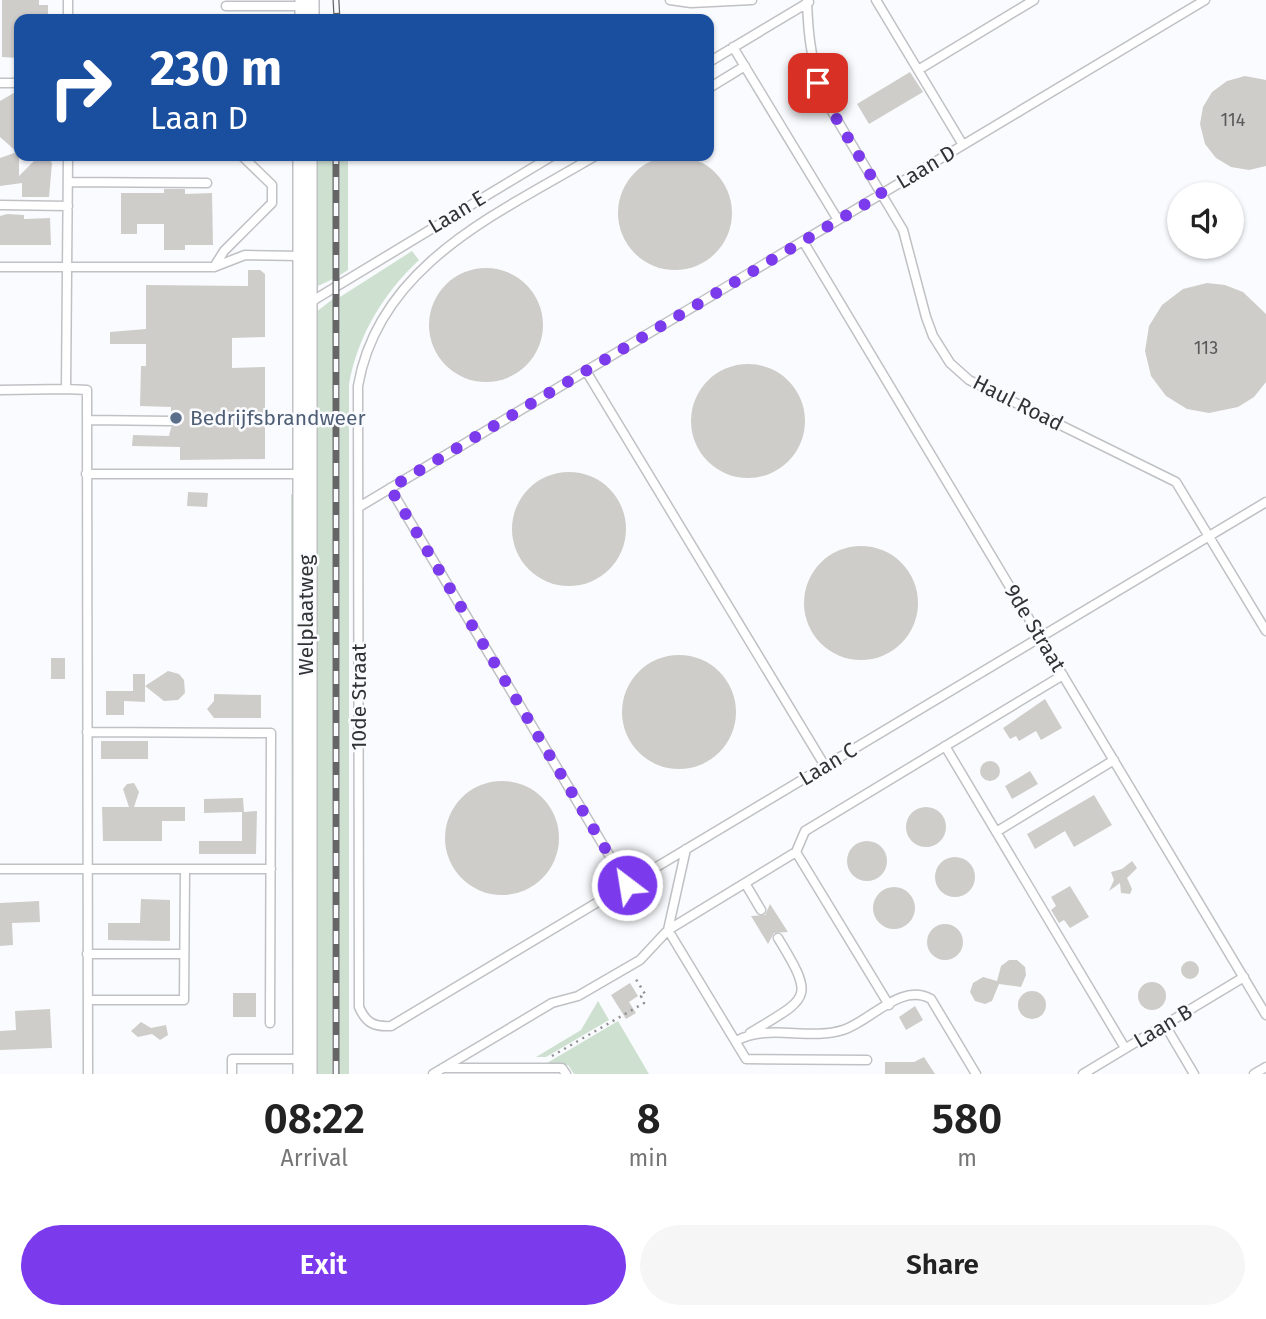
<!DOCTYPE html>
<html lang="en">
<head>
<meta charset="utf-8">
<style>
	body { margin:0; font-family:"Fira Sans",sans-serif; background:#f6f6f6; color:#222; height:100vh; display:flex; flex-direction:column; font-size:26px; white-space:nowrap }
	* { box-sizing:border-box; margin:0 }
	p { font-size:23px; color:#767676 }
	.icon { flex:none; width:38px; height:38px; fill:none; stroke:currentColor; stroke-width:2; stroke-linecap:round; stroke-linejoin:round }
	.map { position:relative; height:1074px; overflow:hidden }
	.drawer { display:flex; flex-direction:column; background:#fff; flex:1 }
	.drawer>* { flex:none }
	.banner { position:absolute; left:14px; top:14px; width:700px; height:147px; border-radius:14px; box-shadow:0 2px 5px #0004; background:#1a4fa0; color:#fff; overflow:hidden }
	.tools { position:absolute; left:1167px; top:182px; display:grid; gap:14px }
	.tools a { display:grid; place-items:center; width:77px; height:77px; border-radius:50%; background:#fff; box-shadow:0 2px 5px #0004; font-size:35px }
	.pin { position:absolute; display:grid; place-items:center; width:60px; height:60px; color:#fff; margin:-30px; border-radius:14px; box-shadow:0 4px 10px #0006 }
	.me { position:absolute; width:77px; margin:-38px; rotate:329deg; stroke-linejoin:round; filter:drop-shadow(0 0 5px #0008) }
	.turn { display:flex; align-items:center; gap:24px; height:147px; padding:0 21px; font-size:32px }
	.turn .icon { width:91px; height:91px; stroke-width:2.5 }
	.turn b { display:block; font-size:49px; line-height:60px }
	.eta { display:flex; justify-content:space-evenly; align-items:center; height:119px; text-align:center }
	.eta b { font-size:42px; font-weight:600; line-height:49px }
	.primary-button { display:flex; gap:14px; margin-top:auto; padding:14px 21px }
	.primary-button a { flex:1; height:80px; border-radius:42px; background:#7c3aed; color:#fff; font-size:28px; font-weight:600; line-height:80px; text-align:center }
	.primary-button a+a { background:#f6f6f6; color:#222 }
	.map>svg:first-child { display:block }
</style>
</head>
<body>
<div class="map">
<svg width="1266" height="1074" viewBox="0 0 1266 1074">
	<rect width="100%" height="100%" fill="#fafbfe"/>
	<!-- green -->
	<path fill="#cee1d1" d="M313,156h20v123l-15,7z
		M340,156h8v114l-8,5z
		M412,251l7,9c-36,34 -61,75 -70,124v690h-10l1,-777z
		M333,299l-1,775h-16v-762z
		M291,494l4,2 -3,545z
		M598,1001l11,19 -63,37h-10l45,-27z
		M618,1021l31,53h-75l-6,-9 -106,1v-3h85z"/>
	<!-- building -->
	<path fill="#cfcdca" d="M2,0h37v5h9v14h-29v39l-17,-1z
		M910,72l13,20 -54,32 -12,-20z
		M1245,76l21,4v86l-17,4 -18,-3 -15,-9 -11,-14 -5,-20 3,-17 9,-15 15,-11z
		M19,90v86l19,-19h10l4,6 -3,34h-27v-14l-22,3v-28l17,-6 -17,-15v-36z
		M618 213a57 57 0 1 1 114 0a57 57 0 1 1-114 0Z
		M164,189h21v5l27,-1 1,52h-28v5h-21v-26h-27v10h-16v-41h43z
		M7,214l17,1v4l26,-1 1,27h-51v-29z
		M429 325a57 57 0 1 1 114 0a57 57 0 1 1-114 0Z
		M248,270h12l5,4v63l-33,1v30l33,-1v92l-85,1v-13l-48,-1 1,-11 36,1 2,-8 6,-8 -6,-6v-7l-31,-1 1,-40h5v-22h-36v-12l36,-3v-44l102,1z
		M1207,283l18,2 18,7 23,22v68l-12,15 -16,10 -29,6 -22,-4 -21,-13 -15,-20 -6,-25 4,-25 13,-21 21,-16z
		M691 421a57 57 0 1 1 114 0a57 57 0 1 1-114 0Z
		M512 529a57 57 0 1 1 114 0a57 57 0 1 1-114 0Z
		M188,492l20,1 -1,14 -20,-1z
		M804 603a57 57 0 1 1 114 0a57 57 0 1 1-114 0Z
		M622 712a57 57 0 1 1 114 0a57 57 0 1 1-114 0Z
		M51,658h14v21h-14z
		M168,671l11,3 5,6 1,13 -7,7 -14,1 -19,-15v16l-21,-1v14h-18v-24h27v-17h12v12z
		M214,694l47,1v23h-47l-7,-9 7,-8z
		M1045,699l17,29 -21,12 -5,-9 -17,10 -3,-5 -6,3 -7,-11z
		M101,741h47v18h-47z
		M980 771a10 10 0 1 1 20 0a10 10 0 1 1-20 0Z
		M1030,771l8,13 -26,15 -7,-13z
		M445 838a57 57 0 1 1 114 0a57 57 0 1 1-114 0Z
		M134,783l5,9 -5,15h51v14h-23v20h-59l-1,-34h27l-6,-18 4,-5z
		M1094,795l18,30 -38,22 -9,-16 -30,18 -8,-15z
		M243,798l1,14 13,-1 -1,43h-57v-13h43v-29l-38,1v-14z
		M906 827a20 20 0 1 1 40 0a20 20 0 1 1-40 0Z
		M847 861a20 20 0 1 1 40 0a20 20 0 1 1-40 0Z
		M935 877a20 20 0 1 1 40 0a20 20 0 1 1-40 0Z
		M1132,861l5,7 -10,10 5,11 -2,5 -9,-1 -1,-10 -11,8 5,-11 -3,-8 11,-3z
		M1070,886l19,31 -19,11 -6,-8 -5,3 -8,-13 5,-4 -5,-9z
		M873 908a21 21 0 1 1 42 0a21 21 0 1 1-42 0Z
		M141,899l29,1v41l-62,-1v-17h32z
		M39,901l1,21 -28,1 1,22 -13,1v-43z
		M770,904l18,28 -14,1 -6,11 -17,-28 14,-1z
		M927 942a18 18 0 1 1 36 0a18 18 0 1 1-36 0Z
		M1009,960h8l8,7 1,8 -5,12 -22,-3 -7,17 -7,3 -10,-3 -5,-9 3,-9 10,-6 14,4 4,-15z
		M1181 970a9 9 0 1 1 18 0a9 9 0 1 1-18 0Z
		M1138 996a14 14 0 1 1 28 0a14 14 0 1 1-28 0Z
		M630,983l8,13 -9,6 7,11 -10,6 -15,-24z
		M1018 1005a14 14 0 1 1 28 0a14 14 0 1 1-28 0Z
		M233,993h23v24h-23z
		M915,1006l8,14 -17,10 -7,-13z
		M50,1009l2,39 -52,2v-19l16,-1 -1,-19z
		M141,1022l10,6 15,-3 2,10 -8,5 -8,-6 -14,3 -7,-6z
		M924,1057l11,17h-50v-12h29z"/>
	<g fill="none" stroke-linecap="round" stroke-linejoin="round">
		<!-- lane casing -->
		<g stroke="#c0c1c4" stroke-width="11">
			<path id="lane" d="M670,0l21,3 61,-3
				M807,0c1,37 5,69 20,103l76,127 23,87 7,19 17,27 19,17 207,102 90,149
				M876,0l87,145
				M226,6h77
				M68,19v-19
				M733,47l105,173
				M709,62l100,-60
				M918,70l116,-70
				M0,83h19
				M709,88l36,-22
				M68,156l-2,233 21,1 1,684
				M595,156c-96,57 -216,108 -237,230l1,621c7,16 15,20 32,19l875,-524
				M68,182l139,1
				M0,205l68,1
				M803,241l463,774
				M0,267h214l31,-12 56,1
				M214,267l10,-16 48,-48v-18l-30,-29
				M309,303l243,-147
				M586,371l239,395
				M0,390l66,-1
				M87,420l84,1
				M86,474h217
				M390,488l237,397
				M359,507l846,-507
				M87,732l184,1 -1,290
				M945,746l180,302
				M996,832l118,-72
				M686,849l-18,81 78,129 121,1
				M796,852l93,153
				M0,869h271
				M745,883l16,27
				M87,954h97
				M88,1000h96l1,-131
				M1165,1025l29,49
				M750,1033c59,-36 66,-33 28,-95
				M736,1041c32,-18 72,0 107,-11 28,-9 58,-48 88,-31l45,75
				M443,1068h119l4,6
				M232,1074v-15h69
				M433,1074l119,-71 26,-7 62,-36 28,-30 128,-78 9,-21 258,-156
				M1083,1074l161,-97
				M1254,1074l12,-7"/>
		</g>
		<!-- secondary casing -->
		<g stroke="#c0c1c4" stroke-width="26">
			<path id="secondary" d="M307,19v-19
				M305,1074v-918"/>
		</g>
		<!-- path -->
		<path stroke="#909092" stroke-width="2.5" stroke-dasharray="2 5" stroke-linecap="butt" d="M552,1056l92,-53 -3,-7 4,-2 -11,-18"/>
		<!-- lane -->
		<use href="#lane" stroke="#fff" stroke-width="8"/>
		<!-- secondary -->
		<use href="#secondary" stroke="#fff" stroke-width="23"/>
		<!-- rail casing -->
		<g stroke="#656566" stroke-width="7">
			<path id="rail" d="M336,0l1,19
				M336,1074v-918"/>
		</g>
		<!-- rail -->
		<use href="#rail" stroke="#fafbfe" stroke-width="4.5" stroke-dasharray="13" stroke-linecap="butt"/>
	</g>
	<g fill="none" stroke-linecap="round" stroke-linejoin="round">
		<!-- route -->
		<path stroke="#7c3aed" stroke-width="12" stroke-dasharray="0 21.6" d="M627,885l-237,-397 492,-294 -55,-91 -9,-20"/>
	</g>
	<!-- markers -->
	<circle fill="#5c6f8a" stroke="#fafbfe" stroke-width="2.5" cx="176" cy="418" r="7"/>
	<g text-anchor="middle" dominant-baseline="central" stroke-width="5" stroke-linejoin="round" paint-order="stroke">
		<!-- number labels -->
		<g font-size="18" fill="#595959">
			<text x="1233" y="120">114</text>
			<text x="1206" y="348">113</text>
		</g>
		<!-- street labels -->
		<g font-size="21" fill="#323233" stroke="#fafbfe">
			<text transform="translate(926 167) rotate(-31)">Laan D</text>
			<text transform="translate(457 212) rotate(-31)">Laan E</text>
			<text transform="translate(1018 403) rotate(27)">Haul Road</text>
			<text transform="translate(306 615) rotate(-90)">Welplaatweg</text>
			<text transform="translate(1035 628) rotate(59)">9de Straat</text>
			<text transform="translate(359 697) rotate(-90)">10de Straat</text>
			<text transform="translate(828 764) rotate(-31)">Laan C</text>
			<text transform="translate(1163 1026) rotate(-31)">Laan B</text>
		</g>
		<!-- service labels -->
		<g font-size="21" fill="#4e5e75" stroke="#fafbfe" text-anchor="start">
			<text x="190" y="418">Bedrijfsbrandweer</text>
		</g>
	</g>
</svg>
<div class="tools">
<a><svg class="icon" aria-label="sound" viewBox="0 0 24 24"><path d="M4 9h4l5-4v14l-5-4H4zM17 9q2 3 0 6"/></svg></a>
</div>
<div class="pin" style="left:818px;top:83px;background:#d93025"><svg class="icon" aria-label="arrive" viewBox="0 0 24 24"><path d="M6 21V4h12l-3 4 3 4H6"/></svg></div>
<svg class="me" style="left:627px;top:885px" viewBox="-20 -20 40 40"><circle r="17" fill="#7c3aed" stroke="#fff" stroke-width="3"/><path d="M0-11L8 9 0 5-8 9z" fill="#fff"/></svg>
<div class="banner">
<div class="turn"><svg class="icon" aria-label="right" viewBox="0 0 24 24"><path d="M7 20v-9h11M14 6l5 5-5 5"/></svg><div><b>230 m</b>Laan D</div></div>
</div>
</div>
<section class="drawer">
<div class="eta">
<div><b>08:22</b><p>Arrival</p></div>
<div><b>8</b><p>min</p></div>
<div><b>580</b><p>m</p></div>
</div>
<div class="primary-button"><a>Exit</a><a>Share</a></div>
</section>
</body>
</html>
